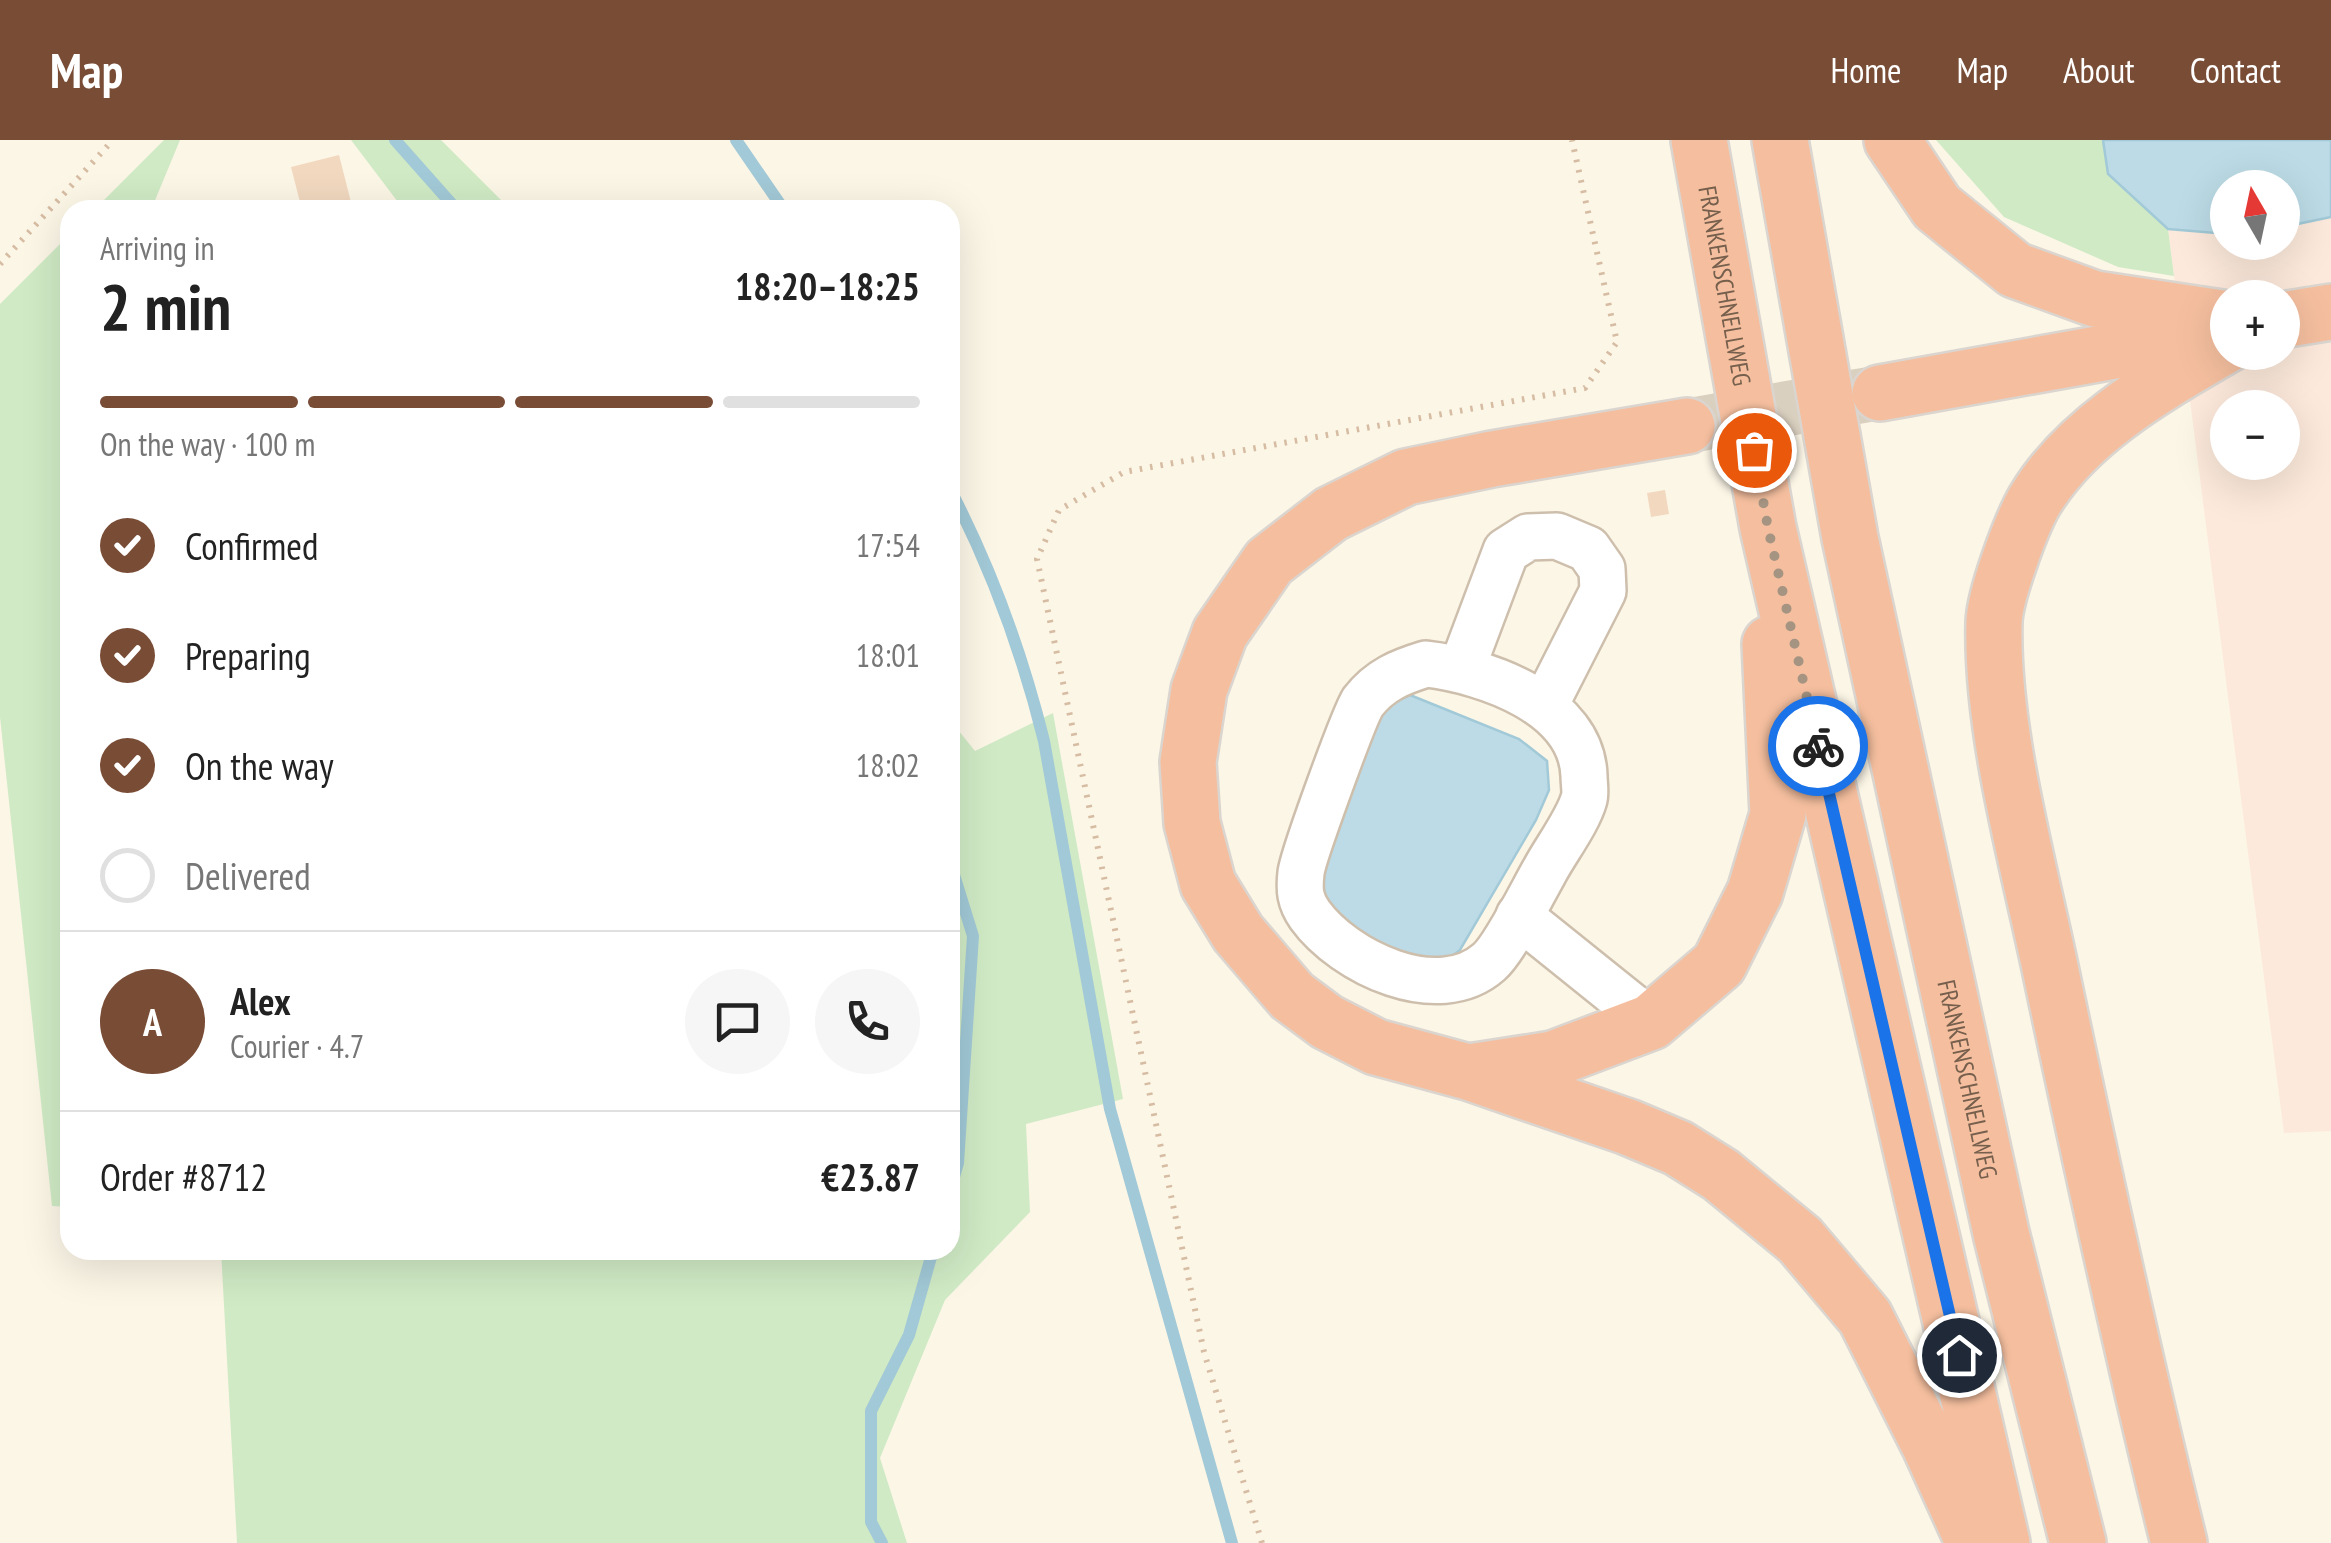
<!DOCTYPE html>
<html lang="en">
<head>
<meta charset="utf-8">
<style>
  body { margin:0; font-family:"PT Sans Narrow",sans-serif; background:#f6f6f6; color:#222; height:100vh; display:flex; flex-direction:column; font-size:38px; white-space:nowrap }
  * { box-sizing:border-box; margin:0 }
  p { font-size:32px; color:#767676 }
  .icon { flex:none; width:55px; height:55px; fill:none; stroke:currentColor; stroke-width:2; stroke-linecap:round; stroke-linejoin:round }
  .map { position:relative; flex:1; overflow:hidden }
  .details { position:absolute; left:60px; top:60px; width:900px; height:1060px; display:flex; flex-direction:column; background:#fff; border-radius:30px; box-shadow:0 10px 40px #0002 }
  .details>* { flex:none }
  .needle { width:65px; rotate:351deg }
  .tools { position:absolute; left:2210px; top:30px; display:grid; gap:20px }
  .tools a { display:grid; place-items:center; width:90px; height:90px; border-radius:50%; background:#fff; box-shadow:0 10px 40px #0002; font-size:50px }
  .pin { position:absolute; display:grid; place-items:center; width:85px; height:85px; color:#fff; margin:-42px; border:5px solid #fff; border-radius:50%; box-shadow:0 2px 10px #0007 }
  .courier { position:absolute; display:grid; place-items:center; width:100px; height:100px; margin:-50px; border:8px solid #1a73e8; border-radius:50%; background:#fff; color:#222; box-shadow:0 2px 12px #0007 }
  .summary em { font-style:normal; font-weight:800 }
  .summary div { display:flex; flex-direction:column-reverse }
  .summary { display:flex; align-items:center; justify-content:space-between; height:170px; padding:0 40px }
  h1 { font-size:65px; font-weight:800; line-height:75px }
  .bar { display:grid; grid-template-columns:repeat(4,1fr); gap:15px 10px; align-content:center; height:120px; padding:0 40px }
  .bar i { height:12px; border-radius:8px; background:#e0e0e0 }
  .bar .active { background:#794c36 }
  .bar p { grid-column:span 4 }
  .line { display:flex; align-items:center; gap:25px; padding:0 40px; border-top:2px solid #e0e0e0 }
  .line div { flex:1 }
  .round { display:grid; place-items:center; flex:none; width:105px; height:105px; border-radius:52px; background:#f6f6f6 }
  ol { padding:0 40px; list-style:none }
  li { display:flex; align-items:center; gap:30px; height:110px }
  li p { margin-inline-start:auto }
  li .icon { padding:10px; border-radius:50%; background:#794c36; color:#fff; stroke-width:4 }
  li:last-child { color:#767676 }
  li i { width:55px; height:55px; border:5px solid #e0e0e0; border-radius:50% }
  header { display:flex; align-items:center; gap:60px; box-sizing:border-box; height:140px; padding:0 50px; background:#794c36; color:#fff }
  header strong { font-size:48px }
  nav { display:flex; gap:55px; margin-inline-start:auto; font-size:35px }
  .map>svg:first-child { display:block }
</style>
</head>
<body>
<header>
<strong>Map</strong>
<nav><a>Home</a><a>Map</a><a>About</a><a>Contact</a></nav>
</header>
<div class="map">
<svg width="2331" height="1403" viewBox="0 0 2331 1403">
  <rect width="100%" height="100%" fill="#fcf6e7"/>
  <path fill="#fce9db" fill-rule="evenodd" d="M2331,0V991L2284,993L2168,89L2108,34ZM2228,48H2282V102H2228ZM2228,158H2282V212H2228ZM2228,268H2282V322H2228Z"/>
  <g fill="#d0eac5">
    <path d="M164,0H180L151,70H94Z"/>
    <path d="M351,0H441L511,70H404Z"/>
    <path d="M1936,0H2103L2108,34L2168,89L2174,136L2118,127L2004,77Z"/>
    <path d="M70,94V1067L52,1066L0,577V164Z"/>
    <path d="M1053,573L1123,959L1026,984L1030,1072L945,1160L880,1318L907,1403H237L221,1110H950V580L975,611Z"/>
  </g>
  <g fill="#bcdbe6" stroke="#a2c9d7" stroke-width="2.5">
    <path d="M2103,0H2331V77L2283,87L2282,48H2228L2227,94L2168,89L2108,34Z"/>
    <path d="M1410,555L1519,599L1547,621L1549,650L1536,680L1460,810L1439,826L1411,829L1314,760L1378,571Z"/>
  </g>
  <g fill="none" stroke-linecap="round" stroke-linejoin="round">
    <g stroke="#a2c9d7" stroke-width="12">
      <path d="M395,0L457,70"/>
      <path d="M736,0L784,70"/>
      <path d="M950,349C992,430 1022,512 1044,601L1110,969L1232,1403"/>
      <path d="M950,722L973,796L958,1023L950,1050"/>
      <path d="M882,1403L871,1382V1271L909,1195L933,1110"/>
    </g>
  </g>
  <g fill="#f1d8bf">
    <path d="M339,15L353,70H302L291,27Z"/>
    <path d="M1665,350L1669,374L1651,377L1647,353Z"/>
  </g>
  <g fill="none" stroke-linecap="round" stroke-linejoin="round">
    <path stroke="#dad0c0" stroke-width="55" stroke-dasharray="55 28" stroke-linecap="butt" d="M1687,286L1872,254"/>
    <g stroke="#cebfad" stroke-width="50">
      <g id="minor">
        <path d="M1426,524C1486,531 1582,564 1584,636C1584,643 1586,653 1584,659C1578,681 1555,711 1544,732C1532,753 1505,808 1489,822C1438,867 1344,822 1310,775C1300,761 1299,750 1301,733C1303,716 1354,576 1363,562C1380,540 1400,532 1426,524Z"/>
        <path d="M1462,528L1506,411L1528,397L1557,396L1588,409L1602,429L1603,451L1545,565"/>
        <path d="M1519,776L1651,882"/>
      </g>
    </g>
    <g stroke="#dbd5d0" stroke-width="60">
      <g id="highway">
        <path id="s1" d="M1699,0L1768,388L2002,1403"/>
        <path id="s2" d="M1780,0L1850,398L2001,1093L2078,1403"/>
        <path d="M1892,0L1937,67L2015,130L2095,159L2228,179"/>
        <path d="M2282,180L2331,172"/>
        <path d="M1880,253L2220,192"/>
        <path d="M1687,286L1492,319L1406,337L1331,374L1269,422L1220,493L1199,550L1188,622L1192,683L1208,744L1238,793L1292,856L1327,882L1376,907L1468,932L1628,987L1678,1008L1721,1035L1800,1100L1865,1177L1930,1306L1974,1403"/>
        <path d="M1476,931L1553,919L1651,882L1719,824L1755,752L1778,674L1770,504"/>
        <path d="M2179,1403C2131,1209 2089,1014 2048,818C2026,715 1991,587 1994,482C1995,455 2021,384 2035,360C2078,289 2158,245 2228,204"/>
      </g>
    </g>
    <g stroke="#d6bca2" stroke-width="6" stroke-dasharray="2.5 8" stroke-linecap="butt">
      <path d="M0,124L113,0"/>
      <path d="M1262,1403L1204,1212L1037,419L1059,370L1124,332L1585,248L1617,202L1572,0"/>
    </g>
    <use href="#minor" stroke="#fff" stroke-width="45"/>
    <use href="#highway" stroke="#f5bf9f" stroke-width="55"/>
  </g>
  <g fill="none" stroke-linecap="round" stroke-linejoin="round">
    <path stroke="#a59482" stroke-width="10" stroke-dasharray="0 18" d="M1754,310L1768,388L1818,606"/>
    <path stroke="#1a73e8" stroke-width="12" d="M1818,606L1959,1215"/>
  </g>
  <g text-anchor="middle" dominant-baseline="central" stroke-width="8" stroke-linejoin="round" paint-order="stroke">
    <g font-size="25" fill="#765f4c" stroke="#fffaee">
      <text stroke="none"><textPath href="#s1" startOffset="148">FRANKENSCHNELLWEG</textPath></text>
      <text stroke="none"><textPath href="#s2" startOffset="958">FRANKENSCHNELLWEG</textPath></text>
    </g>
  </g>
</svg>
<div class="tools">
<a><svg class="needle" viewBox="-14 -14 28 28"><path d="M0-13l5 13h-10z" fill="#e53935"/><path d="M0 13l5-13h-10z" fill="#767676"/></svg></a>
<a>+</a>
<a>−</a>
</div>
<div class="pin" style="left:1754px;top:310px;background:#ea580c"><svg class="icon" aria-label="bag" viewBox="0 0 24 24"><path d="M5 8h14l-1 12H6zM9 8a3 3 0 0 1 6 0"/></svg></div>
<div class="pin" style="left:1959px;top:1215px;background:#1f2937"><svg class="icon" aria-label="home" viewBox="0 0 24 24"><path d="M3 11l9-7 9 7M6 9v11h12V9"/></svg></div>
<div class="courier" style="left:1818px;top:606px"><svg class="icon" aria-label="bike" viewBox="0 0 24 24"><circle cx="6" cy="16" r="4"/><circle cx="18" cy="16" r="4"/><path d="M6 16l4-8h5l3 8M10 8l3 8H6M13 5h3"/></svg></div>
<section class="details">
<div class="summary"><div><h1>2 min</h1><p>Arriving in</p></div><em>18:20–18:25</em></div>
<div class="bar"><i class="active"></i><i class="active"></i><i class="active"></i><i></i><p>On the way · 100 m</p></div>
<ol>
<li><svg class="icon" aria-label="check" viewBox="0 0 24 24"><path d="M5 12l5 5 9-10"/></svg>Confirmed<p>17:54</p></li>
<li><svg class="icon" aria-label="check" viewBox="0 0 24 24"><path d="M5 12l5 5 9-10"/></svg>Preparing<p>18:01</p></li>
<li><svg class="icon" aria-label="check" viewBox="0 0 24 24"><path d="M5 12l5 5 9-10"/></svg>On the way<p>18:02</p></li>
<li><i></i>Delivered</li>
</ol>
<div class="line" style="height:180px"><b class="round" style="background:#794c36;color:#fff">A</b><div><b>Alex</b><p>Courier · 4.7</p></div><a class="round"><svg class="icon" aria-label="chat" viewBox="0 0 24 24"><path d="M4 5h16v11H9l-5 4z"/></svg></a><a class="round"><svg class="icon" aria-label="phone" viewBox="0 0 24 24"><path d="M5 4h4l2 5-3 2q2 4 5 5l2-3 5 2v4C11 20 4 13 5 4z"/></svg></a></div>
<div class="line" style="height:130px"><div>Order #8712</div><b>€23.87</b></div>
</section>
</div>
</body>
</html>
